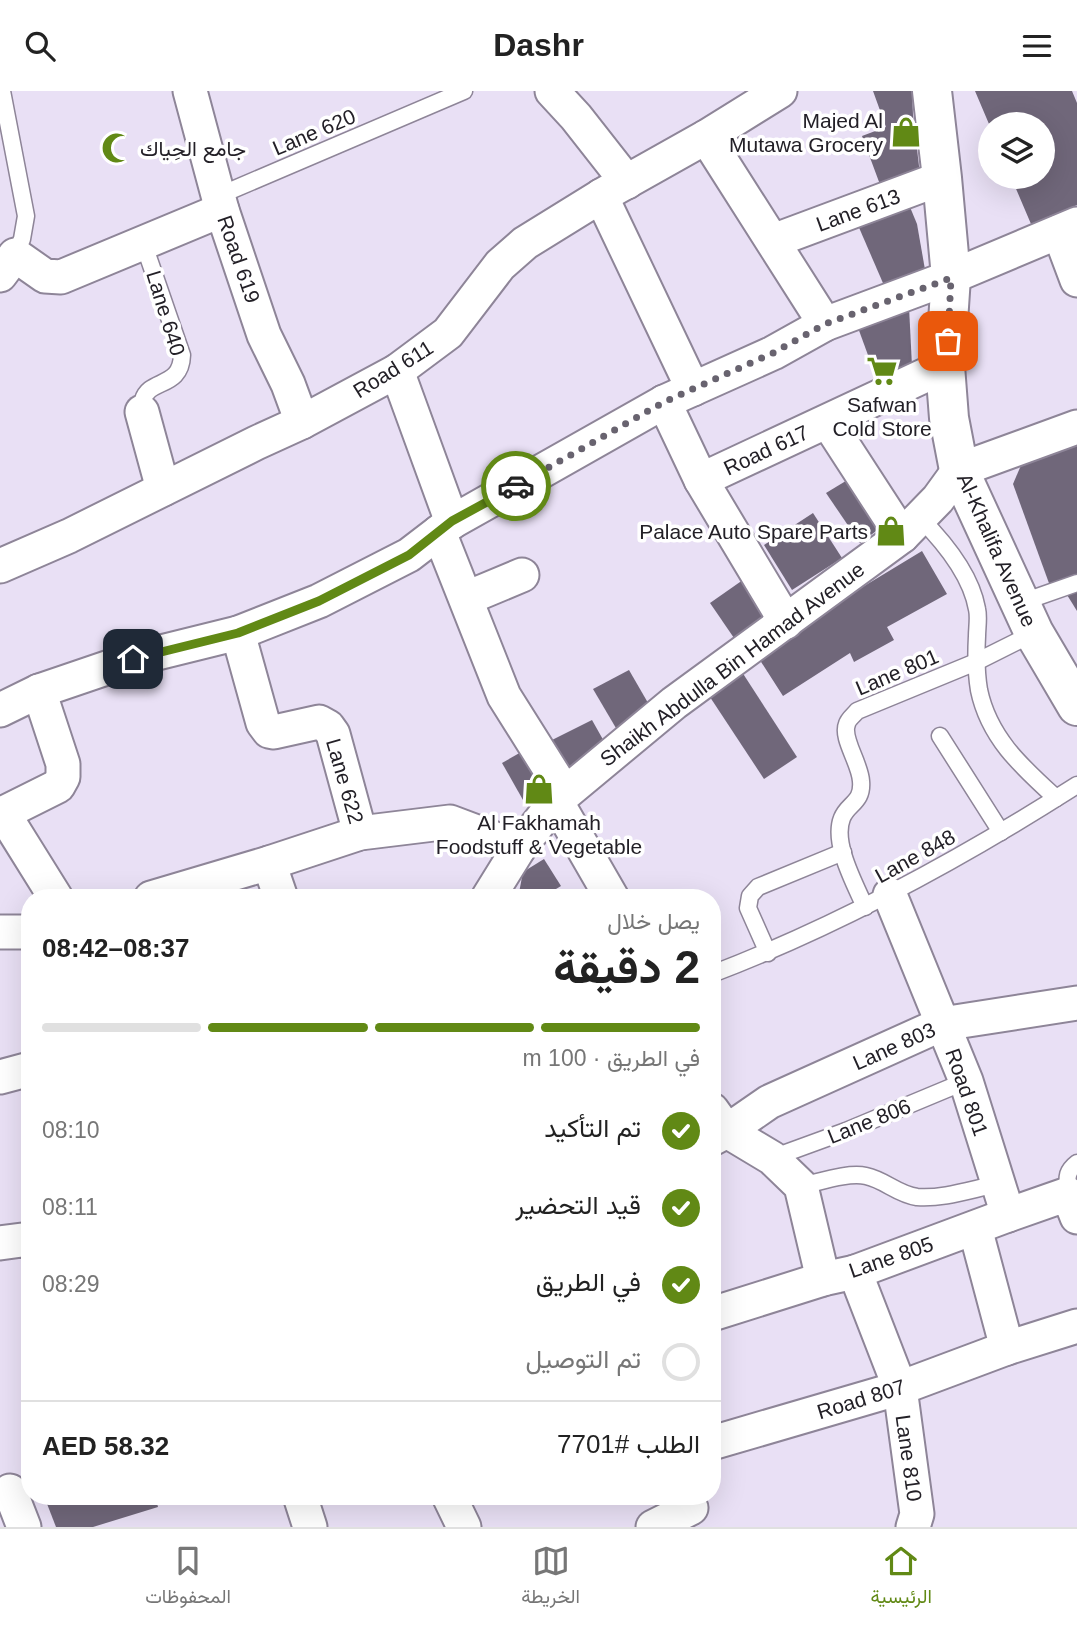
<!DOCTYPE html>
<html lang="ar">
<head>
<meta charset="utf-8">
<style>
  body { margin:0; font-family:Helvetica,Vazirmatn,sans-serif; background:#f6f6f6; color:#222; direction:rtl; height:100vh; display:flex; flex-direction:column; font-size:26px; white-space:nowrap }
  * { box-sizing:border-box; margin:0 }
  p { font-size:23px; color:#767676 }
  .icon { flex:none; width:38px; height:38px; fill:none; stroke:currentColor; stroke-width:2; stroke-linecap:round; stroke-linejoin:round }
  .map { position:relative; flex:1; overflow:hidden; direction:ltr }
  .side { position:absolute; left:21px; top:798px; width:700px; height:616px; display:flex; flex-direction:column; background:#fff; border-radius:28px; box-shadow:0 7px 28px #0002; direction:rtl }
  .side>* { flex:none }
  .fabs { position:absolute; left:978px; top:21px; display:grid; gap:14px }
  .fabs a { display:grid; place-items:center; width:77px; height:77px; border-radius:50%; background:#fff; box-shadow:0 7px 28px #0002; font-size:35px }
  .pin { position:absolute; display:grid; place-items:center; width:60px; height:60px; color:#fff; margin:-30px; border-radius:14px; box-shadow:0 4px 10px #0006 }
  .courier { position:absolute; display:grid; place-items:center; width:70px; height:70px; margin:-35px; border:5px solid #618915; border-radius:50%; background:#fff; color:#222; box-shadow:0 2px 9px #0007 }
  .overview em { font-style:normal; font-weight:700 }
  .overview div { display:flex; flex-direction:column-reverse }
  .overview { display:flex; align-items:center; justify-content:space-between; height:119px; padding:0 21px }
  h1 { font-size:46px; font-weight:700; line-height:52px }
  .bar { display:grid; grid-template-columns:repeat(4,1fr); gap:10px 7px; align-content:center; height:84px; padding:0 21px }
  .bar i { height:9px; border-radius:5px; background:#e0e0e0 }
  .bar .active { background:#618915 }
  .bar p { grid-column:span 4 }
  .line { display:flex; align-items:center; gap:18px; padding:0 21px; border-top:2px solid #e0e0e0 }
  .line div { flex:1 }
  ol { padding:0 21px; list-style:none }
  li { display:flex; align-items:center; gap:21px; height:77px }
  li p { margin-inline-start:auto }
  li .icon { padding:7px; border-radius:50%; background:#618915; color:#fff; stroke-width:4 }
  li:last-child { color:#767676 }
  li i { width:38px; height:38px; border:4px solid #e0e0e0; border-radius:50% }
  header { display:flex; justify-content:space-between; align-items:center; height:91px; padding:0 21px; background:#fff; font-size:32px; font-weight:700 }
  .dock { display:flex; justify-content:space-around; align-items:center; height:98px; border-top:2px solid #e0e0e0; background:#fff; font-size:19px; color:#767676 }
  .dock a { display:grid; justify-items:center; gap:4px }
  .dock .active { color:#618915 }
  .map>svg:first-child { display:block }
</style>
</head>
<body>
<header><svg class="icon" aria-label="menu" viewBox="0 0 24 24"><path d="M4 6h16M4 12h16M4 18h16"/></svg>Dashr<svg class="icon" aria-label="search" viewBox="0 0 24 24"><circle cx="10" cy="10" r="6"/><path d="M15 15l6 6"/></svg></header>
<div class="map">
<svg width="1077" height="1436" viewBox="0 0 1077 1436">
  <rect width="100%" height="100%" fill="#e9e0f5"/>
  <g fill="#70677a">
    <path d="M873,0H912L913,24L921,92L885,107L862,45L886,36Z"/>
    <path d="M975,0H1072L1077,12V114L1031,133L1011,86H1043V33H989Z"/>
    <path d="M905,104L917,133L927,190L889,206L854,125Z"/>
    <path d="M909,216L912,275L880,297L857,234Z"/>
    <path d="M1077,354V485L1050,495L1013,393L1022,372Z"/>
    <path d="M854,385L883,435L860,452L826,402Z"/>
    <path d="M813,422L842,467L792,499L764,454Z"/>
    <path d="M922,460L947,503L887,536L894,549L854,571L850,562L783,605L756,563L823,520Z"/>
    <path d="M750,484L774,519L734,547L710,512Z"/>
    <path d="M1077,496V520L1064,499Z"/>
    <path d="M740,578L797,666L764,688L706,600Z"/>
    <path d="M629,579L655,624L623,649L593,598Z"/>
    <path d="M592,629L610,661L572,690L550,650Z"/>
    <path d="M530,656L555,701L534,712L523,709L502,672Z"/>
    <path d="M544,768L561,795L541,807H518L523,781Z"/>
    <path d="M44,1405H155L158,1416L93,1436H56Z"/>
  </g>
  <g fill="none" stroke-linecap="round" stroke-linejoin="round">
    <g stroke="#8e8598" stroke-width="19">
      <g id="lane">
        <path d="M2,0L26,125L22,148L15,164"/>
        <path d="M218,105L464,0"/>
        <path d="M142,321C143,317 142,313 143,309C149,287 181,298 182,264L143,151"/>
        <path d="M920,427C944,451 971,484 977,518C979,526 977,537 977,545C976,563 976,581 979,599C989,647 1022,676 1056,707"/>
        <path d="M1020,512L1077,492"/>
        <path d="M940,645L1001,741"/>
        <path d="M865,816C855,793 832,752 842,727C848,712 863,712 861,690C860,672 841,647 847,633C848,628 855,623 857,620L976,571L1034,542"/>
        <path d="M768,862L748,817L750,805L758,796L843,761"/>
        <path d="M712,883C840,834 961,768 1077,694"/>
        <path d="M772,1067L846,1040L966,990"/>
        <path d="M801,1095C820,1091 848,1081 866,1085C885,1089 897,1103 917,1106C944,1108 972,1098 998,1093"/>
        <path d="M1068,1103C1068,1089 1064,1082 1077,1072"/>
      </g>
    </g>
    <g stroke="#8e8598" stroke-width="37">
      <g id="street">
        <path d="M190,0L222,119L264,244L288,293L302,331"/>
        <path d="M552,0L576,26L627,91"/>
        <path d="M706,46L825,233"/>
        <path d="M601,105L693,298"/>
        <path d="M1059,141L1077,189"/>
        <path d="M773,150L942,87"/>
        <path d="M0,184L15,164L45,185L61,186L222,119"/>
        <path d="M397,280L452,431"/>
        <path d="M664,311L701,389L786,531"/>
        <path d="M142,321L163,398"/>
        <path d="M828,331L902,445"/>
        <path d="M701,389L945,275"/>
        <path d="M439,441L504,605L565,702"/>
        <path d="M0,475L69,445L256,352L302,331L397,280L448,242L500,174L525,152L601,105L706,46L780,0"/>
        <path d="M467,507L522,484"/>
        <path d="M238,542L263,632L269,640L274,641L319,631L328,636L333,643L360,742"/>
        <path d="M0,619L39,600L133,568L238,542L319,510L409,464L452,431L664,311L773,262L825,233L951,186L1077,133"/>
        <path d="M556,710L612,807"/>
        <path d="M3,722L56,807"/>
        <path d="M0,724L58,695L63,686V673L39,600"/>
        <path d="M269,772L281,807"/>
        <path d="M890,804L966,990L1008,1124"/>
        <path d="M151,807L269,772L360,742L450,731L519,757"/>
        <path d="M488,807L519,757L556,710L674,612L902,445L938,408L959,379L1077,336"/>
        <path d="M0,841H30"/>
        <path d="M0,986L30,978"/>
        <path d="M712,1019L727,1040L772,1067L801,1095L823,1188"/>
        <path d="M712,1048L727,1040L769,1011L942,933L1077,912"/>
        <path d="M975,1137L1007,1257"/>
        <path d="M0,1152L22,1149L30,1151"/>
        <path d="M855,1181L900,1297L917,1423L913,1436"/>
        <path d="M712,1223L823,1188L855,1181L1008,1124L1068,1103L1077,1126"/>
        <path d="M712,1352L900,1297L1007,1257L1077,1235"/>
        <path d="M10,1400L24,1436"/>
        <path d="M300,1405L310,1436"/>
        <path d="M449,1405L464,1436"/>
        <path d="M653,1436L691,1417"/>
      </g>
    </g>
    <g stroke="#8e8598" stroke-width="42">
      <path id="secondary" d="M932,0L942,87L951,186L945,275L949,327L959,379L1034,542L1077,615"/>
    </g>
    <use href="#lane" stroke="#fff" stroke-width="16"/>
    <use href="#street" stroke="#fff" stroke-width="33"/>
    <use href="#secondary" stroke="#fff" stroke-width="38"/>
  </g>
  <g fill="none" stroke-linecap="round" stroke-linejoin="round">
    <path stroke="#68636f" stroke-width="7" stroke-dasharray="0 12.6" d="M516,395L664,311L773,262L825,233L951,187L948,250"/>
    <path stroke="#618915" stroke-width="9" d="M133,568L238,542L319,510L409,464L452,430L516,395"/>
  </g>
  <defs>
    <g id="shop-bare" transform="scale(2.415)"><path d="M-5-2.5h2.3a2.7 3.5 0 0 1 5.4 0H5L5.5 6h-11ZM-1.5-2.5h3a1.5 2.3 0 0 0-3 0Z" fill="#618915" stroke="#fff" stroke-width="2.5" paint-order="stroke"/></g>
    <g id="mosque-bare" transform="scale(2.415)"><path d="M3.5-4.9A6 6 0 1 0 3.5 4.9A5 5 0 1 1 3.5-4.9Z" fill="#618915" stroke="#fff" stroke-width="2.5" paint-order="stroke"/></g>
    <g id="supermarket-bare" transform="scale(2.415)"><path d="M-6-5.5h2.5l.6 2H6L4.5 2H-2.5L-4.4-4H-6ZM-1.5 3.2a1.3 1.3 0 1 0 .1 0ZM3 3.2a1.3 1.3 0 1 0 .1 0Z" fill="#618915" stroke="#fff" stroke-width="2.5" paint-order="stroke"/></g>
  </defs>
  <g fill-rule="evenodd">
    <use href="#shop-bare" x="906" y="41"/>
    <use href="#mosque-bare" x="117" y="57"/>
    <use href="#supermarket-bare" x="882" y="280"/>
    <use href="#shop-bare" x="891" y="440"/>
    <use href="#shop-bare" x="539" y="698"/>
  </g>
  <g text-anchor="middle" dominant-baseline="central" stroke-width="7" stroke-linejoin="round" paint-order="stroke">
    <g font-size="21" fill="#232027" stroke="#fff" text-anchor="end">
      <text x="883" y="29">Majed Al<tspan x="883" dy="24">Mutawa Grocery</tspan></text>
      <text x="140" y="57" text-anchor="start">جامع الحِياك</text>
      <text x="882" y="313" text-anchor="middle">Safwan<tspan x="882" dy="24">Cold Store</tspan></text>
      <text x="868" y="440">Palace Auto Spare Parts</text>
      <text x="539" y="731" text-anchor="middle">Al Fakhamah<tspan x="539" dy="24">Foodstuff &amp; Vegetable</tspan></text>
    </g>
    <g font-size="21" fill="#232027" stroke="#fff">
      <text transform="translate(314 41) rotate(-23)">Lane 620</text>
      <text transform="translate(858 119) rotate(-20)">Lane 613</text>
      <text transform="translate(239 168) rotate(71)">Road 619</text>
      <text transform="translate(166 222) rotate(73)">Lane 640</text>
      <text transform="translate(393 278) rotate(-32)">Road 611</text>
      <text transform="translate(766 359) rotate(-25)">Road 617</text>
      <text transform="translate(997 459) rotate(66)">Al-Khalifa Avenue</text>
      <text transform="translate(732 573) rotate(-37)">Shaikh Abdulla Bin Hamad Avenue</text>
      <text transform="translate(897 581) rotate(-23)">Lane 801</text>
      <text transform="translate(345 690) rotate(74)">Lane 622</text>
      <text transform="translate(915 765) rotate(-29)">Lane 848</text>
      <text transform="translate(894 955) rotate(-24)">Lane 803</text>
      <text transform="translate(967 1001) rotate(71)">Road 801</text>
      <text transform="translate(869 1030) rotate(-22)">Lane 806</text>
      <text transform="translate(891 1166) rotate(-19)">Lane 805</text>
      <text transform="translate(861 1308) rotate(-17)">Road 807</text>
      <text transform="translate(909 1367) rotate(82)">Lane 810</text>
    </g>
  </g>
</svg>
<div class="fabs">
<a><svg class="icon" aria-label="layers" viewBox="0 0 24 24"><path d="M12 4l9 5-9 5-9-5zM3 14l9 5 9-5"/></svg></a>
</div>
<div class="pin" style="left:948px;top:250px;background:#ea580c"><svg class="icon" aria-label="bag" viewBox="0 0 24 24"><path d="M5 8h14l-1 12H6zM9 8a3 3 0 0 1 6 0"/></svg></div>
<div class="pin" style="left:133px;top:568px;background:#1f2937"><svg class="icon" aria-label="home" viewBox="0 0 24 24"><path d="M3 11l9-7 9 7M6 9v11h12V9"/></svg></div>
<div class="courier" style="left:516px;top:395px"><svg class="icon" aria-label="car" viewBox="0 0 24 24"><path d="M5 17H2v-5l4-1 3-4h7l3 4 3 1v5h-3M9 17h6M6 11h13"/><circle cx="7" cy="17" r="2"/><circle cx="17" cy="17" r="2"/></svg></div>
<section class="side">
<div class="overview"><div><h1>2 دقيقة</h1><p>يصل خلال</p></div><em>08:37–08:42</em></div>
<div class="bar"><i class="active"></i><i class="active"></i><i class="active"></i><i></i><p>في الطريق · 100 m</p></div>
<ol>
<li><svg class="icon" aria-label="check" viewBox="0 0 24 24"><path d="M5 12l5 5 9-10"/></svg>تم التأكيد<p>08:10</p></li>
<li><svg class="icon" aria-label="check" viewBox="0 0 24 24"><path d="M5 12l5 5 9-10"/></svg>قيد التحضير<p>08:11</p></li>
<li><svg class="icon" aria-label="check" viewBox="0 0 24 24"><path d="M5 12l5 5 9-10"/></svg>في الطريق<p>08:29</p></li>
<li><i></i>تم التوصيل</li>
</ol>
<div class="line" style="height:91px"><div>الطلب #7701</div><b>AED 58.32</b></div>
</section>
</div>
<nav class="dock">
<a class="active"><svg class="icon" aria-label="home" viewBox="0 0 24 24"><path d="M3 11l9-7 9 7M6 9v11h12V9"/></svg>الرئيسية</a>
<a><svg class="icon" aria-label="map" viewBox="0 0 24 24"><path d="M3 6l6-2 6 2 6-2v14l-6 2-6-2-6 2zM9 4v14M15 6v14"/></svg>الخريطة</a>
<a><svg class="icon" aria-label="saved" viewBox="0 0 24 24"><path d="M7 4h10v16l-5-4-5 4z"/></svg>المحفوظات</a>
</nav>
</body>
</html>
